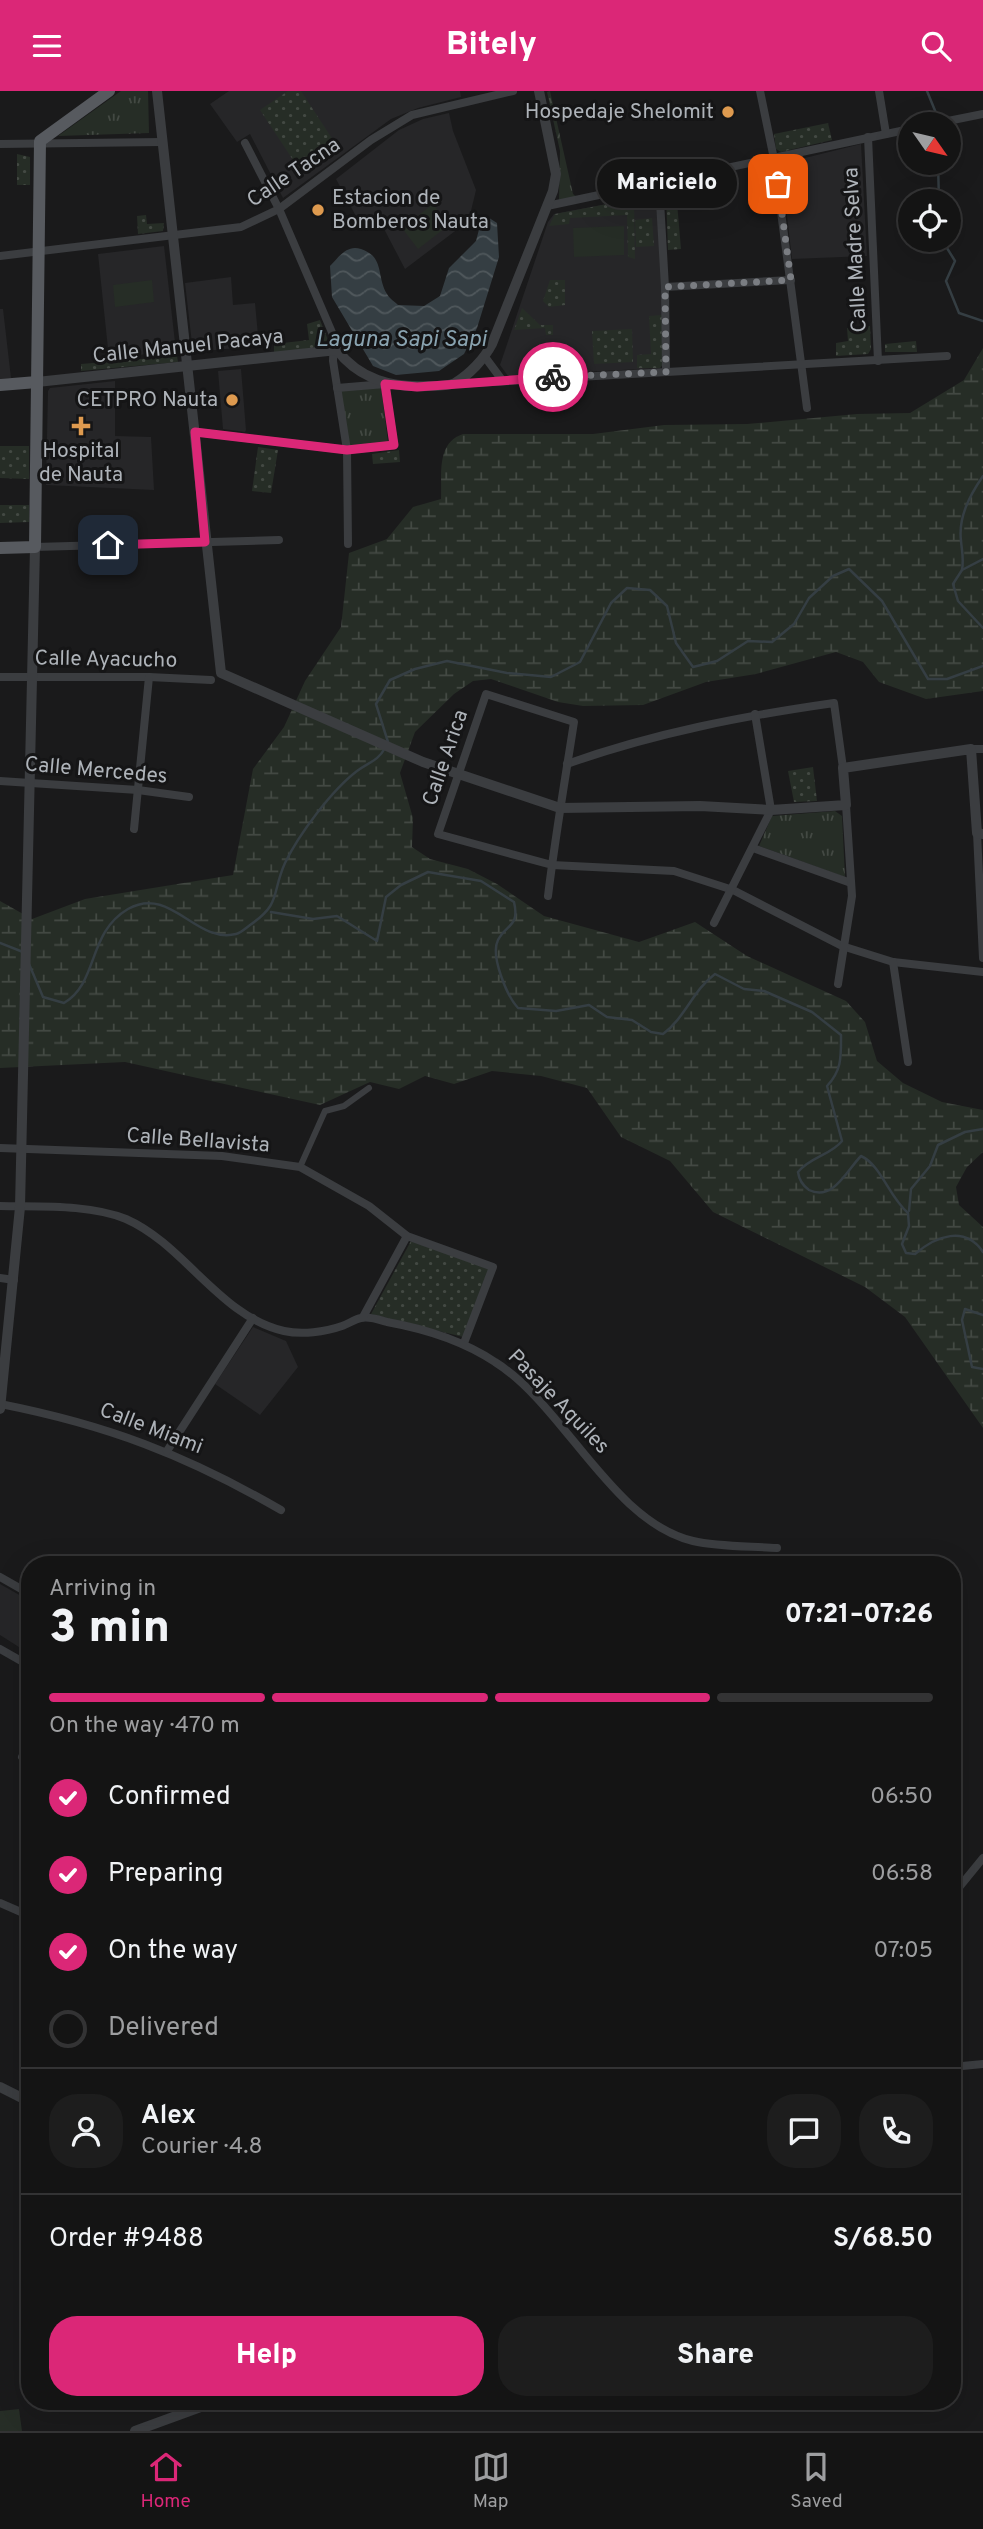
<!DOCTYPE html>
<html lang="en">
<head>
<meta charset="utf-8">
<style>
  body { margin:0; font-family:Overpass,sans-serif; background:#1d1d1d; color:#f1f3f6; height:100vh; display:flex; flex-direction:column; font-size:26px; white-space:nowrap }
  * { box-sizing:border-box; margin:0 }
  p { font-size:23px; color:#9d9ea0 }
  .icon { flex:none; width:38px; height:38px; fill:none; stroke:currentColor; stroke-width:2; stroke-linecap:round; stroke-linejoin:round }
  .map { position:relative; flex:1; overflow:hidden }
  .panel { position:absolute; left:21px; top:1465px; width:940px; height:854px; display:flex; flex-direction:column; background:#141414; border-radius:28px; box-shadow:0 7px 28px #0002,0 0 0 2px #333334 }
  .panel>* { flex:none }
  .needle { width:46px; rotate:124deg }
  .tools { position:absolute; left:898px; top:21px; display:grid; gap:14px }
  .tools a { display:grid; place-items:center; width:63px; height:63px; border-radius:50%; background:#141414; box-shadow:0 7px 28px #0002,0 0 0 2px #333334; font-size:35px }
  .pin { position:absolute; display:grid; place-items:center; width:60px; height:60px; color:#fff; margin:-30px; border-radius:14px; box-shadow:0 4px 10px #0006 }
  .courier { position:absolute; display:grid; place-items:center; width:70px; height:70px; margin:-35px; border:5px solid #db2777; border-radius:50%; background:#fff; color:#222; box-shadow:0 2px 9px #0007 }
  .bubble { position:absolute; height:49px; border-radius:24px; background:#141414; box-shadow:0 7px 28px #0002,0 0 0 2px #333334; font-size:23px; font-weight:800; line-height:49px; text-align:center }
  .summary em { font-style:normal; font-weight:800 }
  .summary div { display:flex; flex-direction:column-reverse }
  .summary { display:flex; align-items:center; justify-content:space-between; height:119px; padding:0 28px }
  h1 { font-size:46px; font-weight:800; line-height:52px }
  .bar { display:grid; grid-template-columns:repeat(4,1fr); gap:10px 7px; align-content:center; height:84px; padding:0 28px }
  .bar i { height:9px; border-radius:5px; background:#333334 }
  .bar .selected { background:#db2777 }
  .bar p { grid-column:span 4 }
  .line { display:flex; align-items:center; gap:18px; padding:0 28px; border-top:2px solid #333334 }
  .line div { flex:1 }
  .round { display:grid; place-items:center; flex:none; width:74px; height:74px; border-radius:28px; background:#1d1d1d }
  ol { padding:0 28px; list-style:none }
  li { display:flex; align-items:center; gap:21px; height:77px }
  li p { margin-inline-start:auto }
  li .icon { padding:7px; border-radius:50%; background:#db2777; color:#fff; stroke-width:4 }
  li:last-child { color:#9d9ea0 }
  li i { width:38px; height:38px; border:4px solid #333334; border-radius:50% }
  .primary-button { display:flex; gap:14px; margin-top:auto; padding:14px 28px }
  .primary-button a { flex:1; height:80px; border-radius:28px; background:#db2777; color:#fff; font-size:28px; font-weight:800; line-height:80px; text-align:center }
  .primary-button a+a { background:#1d1d1d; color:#f1f3f6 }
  header { display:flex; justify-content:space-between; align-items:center; height:91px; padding:0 28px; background:#db2777; color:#fff; font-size:32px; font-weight:800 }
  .tabs { display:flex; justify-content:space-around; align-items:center; height:98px; border-top:2px solid #333334; background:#141414; font-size:19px; color:#9d9ea0 }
  .tabs a { display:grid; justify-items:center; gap:4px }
  .tabs .selected { color:#db2777 }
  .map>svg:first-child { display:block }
</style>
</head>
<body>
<header><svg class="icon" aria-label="menu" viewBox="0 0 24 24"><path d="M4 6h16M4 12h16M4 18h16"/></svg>Bitely<svg class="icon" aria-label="search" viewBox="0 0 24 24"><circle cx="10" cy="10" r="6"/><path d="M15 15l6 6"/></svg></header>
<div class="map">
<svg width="983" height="2340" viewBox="0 0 983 2340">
  <defs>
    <pattern id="grass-dots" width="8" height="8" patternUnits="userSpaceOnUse" patternTransform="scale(1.75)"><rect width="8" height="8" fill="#262d26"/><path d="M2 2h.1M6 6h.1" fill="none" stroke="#434943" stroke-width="1.8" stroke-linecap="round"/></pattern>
    <pattern id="wetland-marsh" width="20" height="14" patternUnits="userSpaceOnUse" patternTransform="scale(1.75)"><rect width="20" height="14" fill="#262d26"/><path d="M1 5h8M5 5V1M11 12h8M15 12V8" fill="none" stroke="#434943"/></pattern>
    <pattern id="park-tufts" width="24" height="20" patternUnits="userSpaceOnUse" patternTransform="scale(1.75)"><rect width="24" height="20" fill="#262d26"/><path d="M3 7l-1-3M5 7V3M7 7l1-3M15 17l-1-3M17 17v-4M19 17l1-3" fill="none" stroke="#434943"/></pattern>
    <pattern id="water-waves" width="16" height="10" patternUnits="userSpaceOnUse" patternTransform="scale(1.75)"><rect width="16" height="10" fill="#353e43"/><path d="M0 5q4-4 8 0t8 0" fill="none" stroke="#50585c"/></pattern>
  </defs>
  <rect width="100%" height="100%" fill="#1a1a1b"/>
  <g fill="#262628">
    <path d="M229,0H460L461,6L418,17L391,28L283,107L250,43L237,51L210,13Z"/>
    <path d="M449,22L453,40L476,99L471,120L467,131L405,178L383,136L375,128L358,129L336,88L399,39L423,28Z"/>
    <path d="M861,53L867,165L792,168L781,73Z"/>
    <path d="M654,104L658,107L662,181L663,273L660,277L508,285L500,274L548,131L554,123Z"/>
    <path d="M164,155L176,260L109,267L98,163Z"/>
    <path d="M231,186L233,214L255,212L259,255L193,261L185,192Z"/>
    <path d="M0,218H3L11,287L0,288Z"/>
    <path d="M241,278L246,339L245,341L223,338L218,280Z"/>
    <path d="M115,290V345L151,346L154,399L46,394L48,300L50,297Z"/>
    <path d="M253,1236L286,1250L298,1276L260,1324L215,1293Z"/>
    <path d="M0,1493L30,1510V1563L0,1544Z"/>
  </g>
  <g fill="url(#grass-dots)">
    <path d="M288,0H301L335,52L299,78L260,19Z"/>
    <path d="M828,32L832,49L781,61L776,58L774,43Z"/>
    <path d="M17,63L30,66V94H17Z"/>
    <path d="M676,100L681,158L668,159L666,105Z"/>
    <path d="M634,108L635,168L628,166L627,124L570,127L569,133L549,135L555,123Z"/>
    <path d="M146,124L147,133L164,132L163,140L138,143L137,125Z"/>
    <path d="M652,127L654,155L636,156L635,129Z"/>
    <path d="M550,189H565V214L549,216L543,210Z"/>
    <path d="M522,217L540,234H553V244H546L545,237L514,239Z"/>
    <path d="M662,224L663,273L660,277H637V264L651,263L649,225Z"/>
    <path d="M320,229L330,254L327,259L274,264V253L309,249L307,233Z"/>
    <path d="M870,235L871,258L868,263L836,265V252L848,250L847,237Z"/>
    <path d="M632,238L633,271L594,273L592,240Z"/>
    <path d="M916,250L917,261H885V253Z"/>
    <path d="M177,265L178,271L81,280V273Z"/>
    <path d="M0,355H29V388L0,387Z"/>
    <path d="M258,356L278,359L271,402L252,400Z"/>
    <path d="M399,359L400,371L373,373L372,363Z"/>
    <path d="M0,414H29V431L0,432Z"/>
    <path d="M813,676L817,710L794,711L788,680Z"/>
    <path d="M411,1150L489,1178L463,1246L371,1223Z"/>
  </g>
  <path fill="url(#wetland-marsh)" d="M983,257V600L926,608L879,591L863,571L836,561L756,583L706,591L643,614L583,615L558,611L491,588L473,590L454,603L415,641L400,682L413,727L412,756L430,768L468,778L497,793L544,825L639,851L695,831L747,865L846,910L865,931L877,970L903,992L942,1011L983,1019V1061L967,1076L956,1096L959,1114L983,1136V1337L905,1226L865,1196L713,1121L670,1070L621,1046L587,997L541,985L492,980L454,993L425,985L399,998L370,991L320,1014L125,971L0,977V810L32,828L85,808L233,784L253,678L284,636L305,590L341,536L349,462L387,448L413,416L441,408C442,383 436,352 463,343H593L664,334L747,333L857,323L910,322L964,289Z"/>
  <g fill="url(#park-tufts)">
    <path d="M121,0H148L149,42L58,45Z"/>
    <path d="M550,0L573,103L577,106L559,109L560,60L547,1Z"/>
    <path d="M381,295L388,351L349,357L339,300Z"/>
    <path d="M835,720L842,725L845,786L759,755L772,725Z"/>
  </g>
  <g fill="#262d26">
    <path d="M433,113L449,134L418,158L402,137Z"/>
    <path d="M624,135V164L574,166L573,137Z"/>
    <path d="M152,189L154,211L115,216L113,194Z"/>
    <path d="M19,2318L22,2340H0V2320Z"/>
  </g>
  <path fill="url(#water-waves)" d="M483,123L497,132L499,166L477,237L464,263L439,280L396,284L373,275L332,206L330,175C339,166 347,153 361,158C385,166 376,185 387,203C389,207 395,211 398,214L424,215L440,205L449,177L476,150Z"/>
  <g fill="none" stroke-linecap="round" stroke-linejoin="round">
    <g stroke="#353e43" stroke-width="2.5">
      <path d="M927,0L936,22"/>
      <path d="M938,72L939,110"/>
      <path d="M942,149L955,170L946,190L959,222L983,230"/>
      <path d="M983,468L962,479L953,493L958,510L983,537"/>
      <path d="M962,479C964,468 962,461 961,450C958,426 970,404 983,385"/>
      <path d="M388,651L376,613L390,589L415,578L447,570L507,582L551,586L580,571L611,512L627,497L650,499L667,515L676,552L693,576L717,570L748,550L772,551L794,533L809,507L833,485L849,478L882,510L928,588H947L983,575"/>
      <path d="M271,821L313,828L337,825L377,850L386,806L401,794L428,781L481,790L514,811C520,836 506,833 498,849C490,865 507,905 518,917L556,920L589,914L607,926L632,929L651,941L663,943C685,927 693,899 715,883L744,898L764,900L812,921L841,944C841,966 842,979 827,995L842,1050C831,1064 810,1066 798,1081C799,1089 802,1094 809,1099C833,1111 847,1079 861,1065C881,1074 889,1106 908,1122L909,1135L902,1153L906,1162L915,1163C936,1145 965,1134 983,1161"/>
      <path d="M0,852L23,861"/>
      <path d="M29,873L43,906L64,912C99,891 87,842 128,818C171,794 195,853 236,843C241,842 246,837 250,834C282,812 271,803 285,772C299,743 332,699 357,680C369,671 378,670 385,657"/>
      <path d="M909,1120L911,1098L930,1075L938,1054L965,1041L983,1038"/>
      <path d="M983,1224L965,1218L962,1229L972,1276L983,1278"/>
    </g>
    <path stroke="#3b3d40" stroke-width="6" d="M300,1076L325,1020L344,1015L369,997"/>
    <g stroke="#3b3d40" stroke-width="8">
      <path d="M760,0L774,68L807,317"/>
      <path d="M879,0L886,43"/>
      <path d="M933,33L983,23"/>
      <path d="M868,46L878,270"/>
      <path d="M245,52L279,118L334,246L333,270L347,359L348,453"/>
      <path d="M0,53L162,51"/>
      <path d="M659,93L665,196L666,281"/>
      <path d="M547,115L910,38"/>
      <path d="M0,165L241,136L279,118L371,49L412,24L513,0"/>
      <path d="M665,196L791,189"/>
      <path d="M485,266L502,289"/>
      <path d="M456,293L947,265"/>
      <path d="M195,341L347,359L394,354L385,293L337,297"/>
      <path d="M35,456L279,449"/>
      <path d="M0,586H149L211,589"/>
      <path d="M971,658H983"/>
      <path d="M567,673C654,642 743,625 834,612L843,677"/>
      <path d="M0,690L138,699L189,706"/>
      <path d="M134,738L149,586"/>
      <path d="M977,742L983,867"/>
      <path d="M753,757L851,792"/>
      <path d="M548,805C555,747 565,689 574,631L486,603L438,743L552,774L674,780L733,799L842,855L893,871L983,881"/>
      <path d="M714,832L771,719L755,623"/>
      <path d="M893,871L908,971"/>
      <path d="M838,893L852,805L846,714"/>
      <path d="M0,1057L222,1065L300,1076L369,1115L407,1145L493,1176L464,1252"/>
      <path d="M0,1115C39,1116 89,1113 126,1128C185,1154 219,1225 284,1240C302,1244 325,1241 342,1235C348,1233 355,1228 361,1227C369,1225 380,1229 387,1231C426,1238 462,1249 495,1271C564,1314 612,1431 693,1450C719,1456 750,1455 777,1457"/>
      <path d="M0,1187L14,1189"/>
      <path d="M363,1226L407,1145"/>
      <path d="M0,1313C107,1334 186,1364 281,1419"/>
      <path d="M167,1360L253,1227"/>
      <path d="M0,1486L30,1503"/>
      <path d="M0,1558L30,1575"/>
      <path d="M22,1666L30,1651"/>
      <path d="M952,1805L983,1767"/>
      <path d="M0,1812L30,1825"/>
      <path d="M952,1976L983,1973"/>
    </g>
    <g stroke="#3b3d40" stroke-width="10">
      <path d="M157,0L221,582L423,671L560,717L700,715L771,719L846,714L843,677L971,658L977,742L983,743"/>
      <path d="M37,291L337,259C360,289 392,297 428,295C436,295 448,295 455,292C470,283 484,268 492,253L553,100L556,83L539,0"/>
      <path d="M0,1318L20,1116L35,456"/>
      <path d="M0,1996L30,2011"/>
      <path d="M135,2340L217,2310"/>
    </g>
    <g stroke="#575a5f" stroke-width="12">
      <path d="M0,294L37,291"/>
      <path d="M0,457L35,456L40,50L109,0"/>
    </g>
  </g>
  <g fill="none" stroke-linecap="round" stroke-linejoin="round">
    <path stroke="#7a7d82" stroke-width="7" stroke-dasharray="0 12.6" d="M553,286L666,281L665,196L791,189L778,93"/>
    <path stroke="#db2777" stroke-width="9" d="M108,454L205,451L195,341L347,359L394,354L385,293L417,296L553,286"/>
  </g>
  <g fill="#de9a4f" stroke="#151516" stroke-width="2.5">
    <circle cx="728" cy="21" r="7"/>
    <circle cx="318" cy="119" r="7"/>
    <circle cx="232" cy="309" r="7"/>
    <path d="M77.5 324.5h7v7h7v7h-7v7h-7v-7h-7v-7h7z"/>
  </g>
  <g text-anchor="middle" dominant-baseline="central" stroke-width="6" stroke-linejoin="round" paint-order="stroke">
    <g font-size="21" fill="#aeb3b9" stroke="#151516" text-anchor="end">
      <text x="714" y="21">Hospedaje Shelomit</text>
      <text x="332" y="107" text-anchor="start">Estacion de<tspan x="332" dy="24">Bomberos Nauta</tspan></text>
      <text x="218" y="309">CETPRO Nauta</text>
      <text x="81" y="360" text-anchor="middle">Hospital<tspan x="81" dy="24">de Nauta</tspan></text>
    </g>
    <g font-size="21" fill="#aeb3b9" stroke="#151516">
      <text transform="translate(294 82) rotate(-34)">Calle Tacna</text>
      <text transform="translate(856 159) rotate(-93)">Calle Madre Selva</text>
      <text transform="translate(188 256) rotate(-6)">Calle Manuel Pacaya</text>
      <text transform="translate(106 569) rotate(1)">Calle Ayacucho</text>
      <text transform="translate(446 667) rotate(-71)">Calle Arica</text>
      <text transform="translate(96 680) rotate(5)">Calle Mercedes</text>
      <text transform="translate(198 1050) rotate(4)">Calle Bellavista</text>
      <text transform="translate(558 1311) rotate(46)">Pasaje Aquiles</text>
      <text transform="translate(151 1338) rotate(21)">Calle Miami</text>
    </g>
    <g font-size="23" font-style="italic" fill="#89a3b0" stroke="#151516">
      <text x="401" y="249">Laguna Sapi Sapi</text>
    </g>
  </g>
</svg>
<div class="tools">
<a><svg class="needle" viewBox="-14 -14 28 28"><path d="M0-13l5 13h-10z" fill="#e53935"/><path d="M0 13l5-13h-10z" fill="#9d9ea0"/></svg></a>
<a><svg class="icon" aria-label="locate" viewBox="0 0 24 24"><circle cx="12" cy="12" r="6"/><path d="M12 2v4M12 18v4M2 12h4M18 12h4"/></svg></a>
</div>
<div class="pin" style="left:778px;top:93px;background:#ea580c"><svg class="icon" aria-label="bag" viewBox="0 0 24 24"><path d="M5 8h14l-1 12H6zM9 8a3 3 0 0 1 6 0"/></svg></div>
<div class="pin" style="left:108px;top:454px;background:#1f2937"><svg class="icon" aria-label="home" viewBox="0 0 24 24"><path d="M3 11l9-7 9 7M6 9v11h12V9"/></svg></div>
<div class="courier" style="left:553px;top:286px"><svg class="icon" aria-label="bike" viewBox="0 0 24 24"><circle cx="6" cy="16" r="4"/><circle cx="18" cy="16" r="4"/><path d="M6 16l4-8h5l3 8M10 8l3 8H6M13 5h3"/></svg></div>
<div class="bubble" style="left:597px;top:68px;width:140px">Maricielo</div>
<section class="panel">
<div class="summary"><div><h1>3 min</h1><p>Arriving in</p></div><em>07:21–07:26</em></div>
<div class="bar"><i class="selected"></i><i class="selected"></i><i class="selected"></i><i></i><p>On the way · 470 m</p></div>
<ol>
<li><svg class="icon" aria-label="check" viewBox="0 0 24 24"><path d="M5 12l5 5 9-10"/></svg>Confirmed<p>06:50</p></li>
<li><svg class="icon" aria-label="check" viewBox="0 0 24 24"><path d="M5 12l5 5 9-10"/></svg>Preparing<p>06:58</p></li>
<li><svg class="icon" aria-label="check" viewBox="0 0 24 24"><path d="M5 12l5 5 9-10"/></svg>On the way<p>07:05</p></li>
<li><i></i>Delivered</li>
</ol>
<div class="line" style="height:126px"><a class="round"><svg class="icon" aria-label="person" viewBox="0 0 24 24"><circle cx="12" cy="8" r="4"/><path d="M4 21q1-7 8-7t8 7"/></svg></a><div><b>Alex</b><p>Courier · 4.8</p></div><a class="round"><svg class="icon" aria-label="chat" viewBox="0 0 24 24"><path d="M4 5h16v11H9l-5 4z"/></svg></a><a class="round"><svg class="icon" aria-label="phone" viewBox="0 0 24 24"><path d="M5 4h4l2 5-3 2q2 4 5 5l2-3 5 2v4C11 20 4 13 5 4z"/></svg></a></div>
<div class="line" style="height:91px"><div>Order #9488</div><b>S/68.50</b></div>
<div class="primary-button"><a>Help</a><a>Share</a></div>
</section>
</div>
<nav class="tabs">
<a class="selected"><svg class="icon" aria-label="home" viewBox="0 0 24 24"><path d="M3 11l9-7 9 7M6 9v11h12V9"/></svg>Home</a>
<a><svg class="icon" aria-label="map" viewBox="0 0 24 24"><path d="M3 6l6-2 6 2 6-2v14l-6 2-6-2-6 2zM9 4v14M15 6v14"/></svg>Map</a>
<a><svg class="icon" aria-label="saved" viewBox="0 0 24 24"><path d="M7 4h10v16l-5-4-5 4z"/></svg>Saved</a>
</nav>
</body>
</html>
